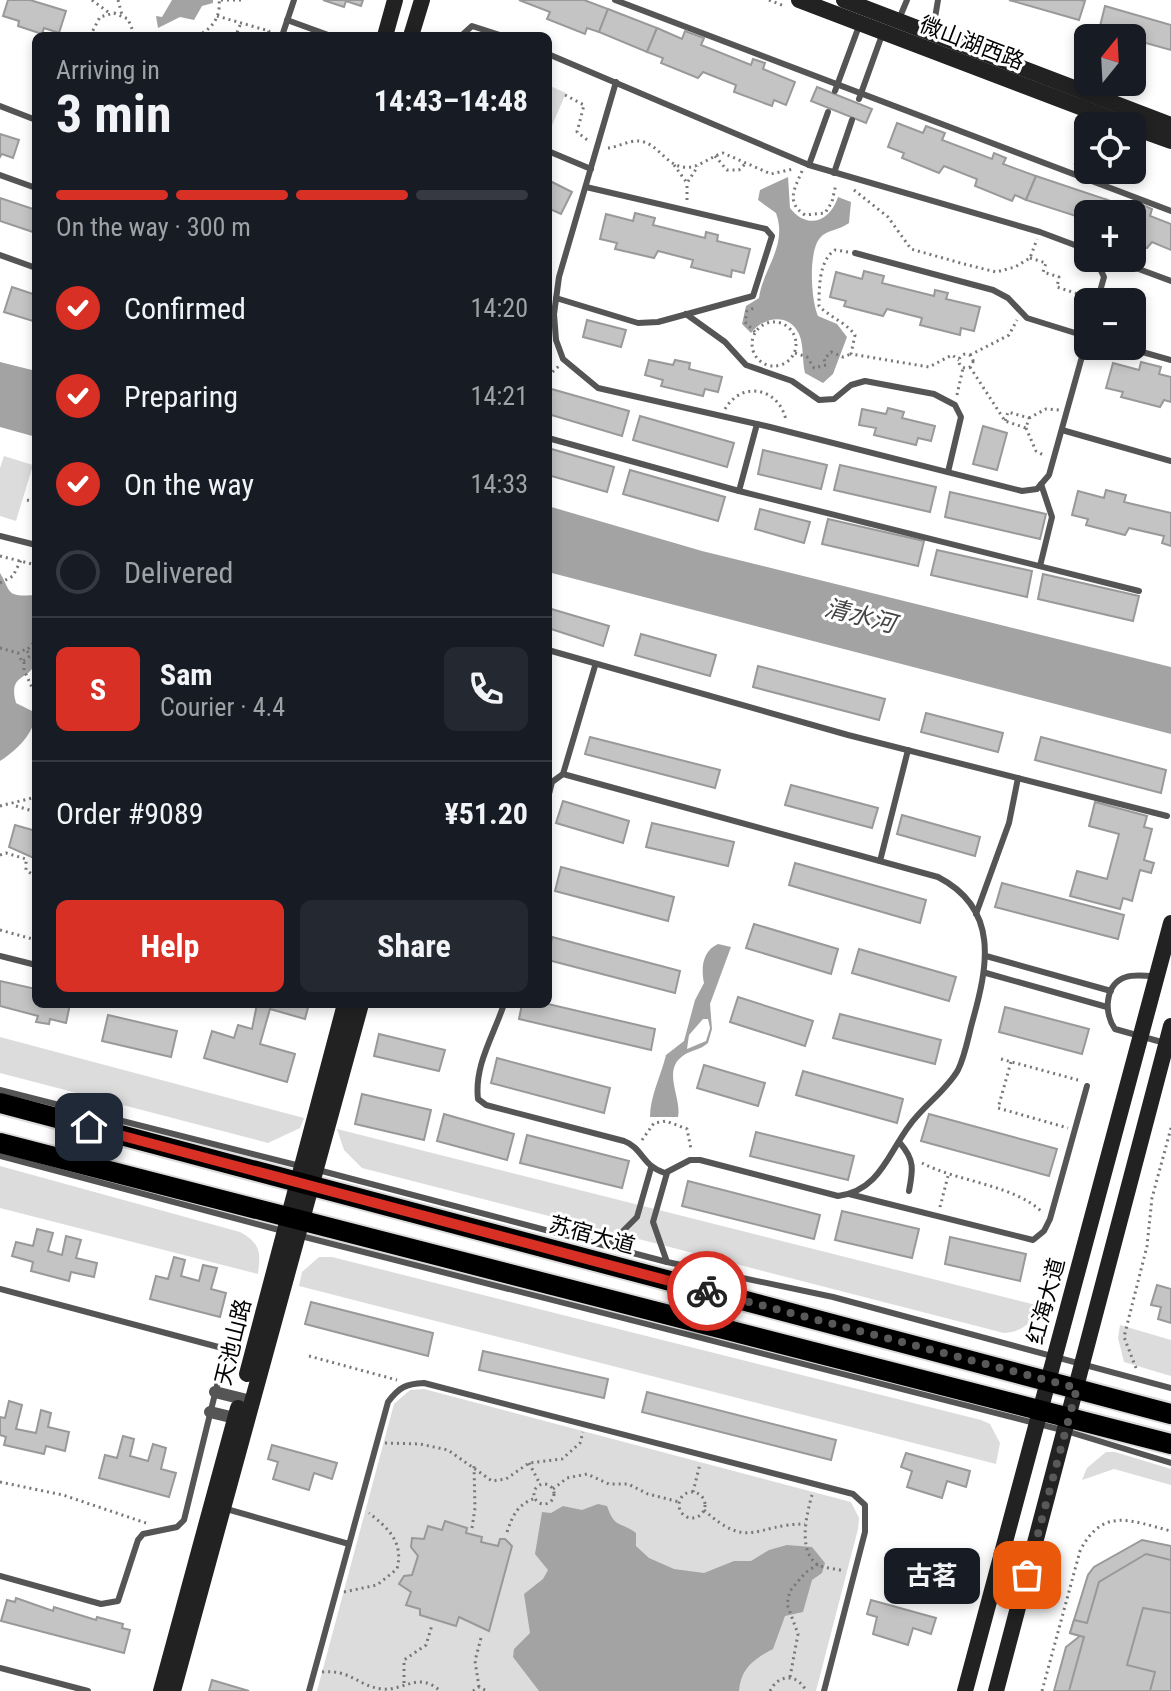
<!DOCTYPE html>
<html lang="en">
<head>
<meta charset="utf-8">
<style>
  body { margin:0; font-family:"Roboto Condensed","Noto Sans SC",sans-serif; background:#242831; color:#f1f3f6; height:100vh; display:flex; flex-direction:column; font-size:30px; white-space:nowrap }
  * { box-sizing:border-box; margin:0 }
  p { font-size:26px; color:#9ea1a6 }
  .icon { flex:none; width:44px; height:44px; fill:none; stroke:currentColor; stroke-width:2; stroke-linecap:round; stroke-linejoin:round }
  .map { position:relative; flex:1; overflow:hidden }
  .details { position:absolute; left:32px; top:32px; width:520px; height:976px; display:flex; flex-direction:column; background:#171b24; border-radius:12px; box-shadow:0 4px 12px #0003 }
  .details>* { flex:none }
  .needle { width:52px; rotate:18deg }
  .tools { position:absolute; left:1074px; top:24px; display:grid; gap:16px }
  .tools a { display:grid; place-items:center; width:72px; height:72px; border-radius:12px; background:#171b24; box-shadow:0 4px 12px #0003; font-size:40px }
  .pin { position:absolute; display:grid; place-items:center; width:68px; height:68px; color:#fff; margin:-34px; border-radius:16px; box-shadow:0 4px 12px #0006 }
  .courier { position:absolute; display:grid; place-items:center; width:80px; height:80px; margin:-40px; border:6px solid #d93025; border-radius:50%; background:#fff; color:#222; box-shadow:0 2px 10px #0007 }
  .bubble { position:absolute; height:56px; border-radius:12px; background:#171b24; box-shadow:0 4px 12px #0003; font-size:26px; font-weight:700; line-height:56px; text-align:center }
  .headline em { font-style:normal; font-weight:700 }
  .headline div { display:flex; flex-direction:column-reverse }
  .headline { display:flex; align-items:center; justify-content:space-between; height:136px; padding:0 24px }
  h1 { font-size:52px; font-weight:700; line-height:60px }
  .bar { display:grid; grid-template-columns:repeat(4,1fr); gap:12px 8px; align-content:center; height:96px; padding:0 24px }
  .bar i { height:10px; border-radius:6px; background:#363941 }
  .bar .current { background:#d93025 }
  .bar p { grid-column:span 4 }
  .line { display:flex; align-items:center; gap:20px; padding:0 24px; border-top:2px solid #363941 }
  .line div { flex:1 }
  .round { display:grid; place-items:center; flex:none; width:84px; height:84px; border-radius:12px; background:#242831 }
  ol { padding:0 24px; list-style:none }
  li { display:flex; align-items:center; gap:24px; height:88px }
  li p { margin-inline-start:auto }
  li .icon { padding:8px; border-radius:50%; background:#d93025; color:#fff; stroke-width:4 }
  li:last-child { color:#9ea1a6 }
  li i { width:44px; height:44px; border:4px solid #363941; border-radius:50% }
  .cta { display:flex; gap:16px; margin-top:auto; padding:16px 24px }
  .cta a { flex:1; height:92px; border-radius:12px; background:#d93025; color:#fff; font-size:32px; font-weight:700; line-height:92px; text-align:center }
  .cta a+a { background:#242831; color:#f1f3f6 }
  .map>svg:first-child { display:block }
</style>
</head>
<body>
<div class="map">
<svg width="1171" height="1691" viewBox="0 0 1171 1691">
  <rect width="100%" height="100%" fill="#fff"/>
  <g fill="#dcdcdc">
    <path d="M548,85L566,93L550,130L548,129Z"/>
    <path d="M4,456L33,465L16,521L0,516V468Z"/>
    <path d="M0,1037L304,1118L300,1128L268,1143L0,1073Z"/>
    <path d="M337,1129L1040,1306C1032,1322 1023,1332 1004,1333L362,1168L344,1150Z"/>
    <path d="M0,1166L240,1232C260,1243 261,1252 258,1274L0,1208Z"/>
    <path d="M319,1257H332L981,1420L990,1424L1000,1443L996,1464L299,1286L302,1272Z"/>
    <path d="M1120,1325L1171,1340V1376L1124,1362L1118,1338Z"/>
    <path d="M424,1389L851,1502L859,1518L858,1529L816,1691H317L394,1404L410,1390Z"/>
    <path d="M1106,1452H1115L1171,1469V1485L1114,1469L1082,1480L1087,1468Z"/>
  </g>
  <g fill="#a3a3a3" fill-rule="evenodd">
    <path d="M172,0H213V3L202,6L194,20L180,17L158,28L156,16L162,17Z"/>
    <path d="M788,177L790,208C807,230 830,222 838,197L851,202L849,223C840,230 826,230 820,238C808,252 811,300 818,316L837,324L847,337L833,374L823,383L805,373C802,361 804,345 799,334C789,312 763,317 751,333L742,324L746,306L759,298C763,268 788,246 776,213L758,200L760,190Z"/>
    <path d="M0,362L36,371V437L0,427Z"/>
    <path d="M548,506L702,551L1171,667V734L548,572Z"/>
    <path d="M0,573C12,593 5,597 36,595V662C28,682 8,673 16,703L36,713C34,734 17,750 0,761Z"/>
    <path d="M718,944L731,947L710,1004L712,1029L708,1043C700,1050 692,1050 684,1055C661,1070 682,1097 678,1117H650C650,1096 661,1076 666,1055L684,1041L695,1000L704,983C701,969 702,951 718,944ZM703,1019H708L710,1028L706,1041L687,1049L689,1035Z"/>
    <path d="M598,1504L607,1506C615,1529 620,1521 636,1533V1546L649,1558L674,1569L704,1573L734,1561H751L769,1550L787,1545L812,1547L825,1563L822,1573L812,1580L803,1612L785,1616L773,1649C754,1659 741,1668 739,1691H539L513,1657L514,1649L530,1633L524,1594L543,1579L548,1570L535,1554L542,1512L551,1513L563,1506L582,1510Z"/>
  </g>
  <g fill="#c4c4c4" stroke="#999" stroke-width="2">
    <path d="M8,0H30L66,11L59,33L44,28L42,34L18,26L19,21L3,16Z"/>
    <path d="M323,0H363L361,6L346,1L344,7Z"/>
    <path d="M519,0H584L608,9L599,32L587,28L585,34L547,19L550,12Z"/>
    <path d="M1009,0H1080L1085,1L1079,20Z"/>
    <path d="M1105,6L1171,25V50L1099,30Z"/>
    <path d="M608,9L657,28L647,52L599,32Z"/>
    <path d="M657,28L682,39L685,31L704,38L701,45L751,65L753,59L765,63L763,69L795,82L786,105L774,100L772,106L734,92L736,85L703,72L698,78L661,63L663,58L647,52Z"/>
    <path d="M817,87L872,109L866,123L811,101Z"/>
    <path d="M897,123L923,133L926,126L945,133L942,140L992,159L994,153L1006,158L1003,164L1036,176L1026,200L1015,195L1012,201L975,186L977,179L944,166L939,173L902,158L904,153L888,147Z"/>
    <path d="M0,134L19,140L13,158L2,154L0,157Z"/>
    <path d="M1036,176L1105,199L1099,214H1088V220L1026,200Z"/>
    <path d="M548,180L572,192L561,214L550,209L548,212Z"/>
    <path d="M0,198L36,210V233L0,221Z"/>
    <path d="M1105,199L1131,209L1134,201L1152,209L1150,216L1171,224V250L1152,242L1147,248L1132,243V214H1099Z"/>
    <path d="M635,213L655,218L653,225L705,238L706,232L718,235L717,241L750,249L744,273L732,270L731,277L691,267L693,260L658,251L654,258L615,249L617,243L600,239L606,214L633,221Z"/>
    <path d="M864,271L884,276L882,283L934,296L935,290L948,293L946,299L980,307L974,331L961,328L960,335L920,325L922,318L887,309L883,316L844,306L846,301L830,297L836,272L862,279Z"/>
    <path d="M12,287L36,295V322L4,312Z"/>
    <path d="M587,320L626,330L621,347L583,337Z"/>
    <path d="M649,360L673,365L675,360L690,363L689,369L722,377L718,392L705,389L703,396L661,386L663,380L645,375Z"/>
    <path d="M1141,362L1161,367L1159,374L1171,377V402L1164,400L1160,407L1121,397L1123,392L1106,388L1113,363L1139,370Z"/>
    <path d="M548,388L629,411L622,436L548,414Z"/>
    <path d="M888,408L904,412L902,418L935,426L931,441L918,438L916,445L874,435L876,428L859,425L862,409L886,414Z"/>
    <path d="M640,416L734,443L727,467L633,440Z"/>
    <path d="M983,426L1007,433L997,470L973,464Z"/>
    <path d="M548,448L614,467L607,492L548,475Z"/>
    <path d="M763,450L827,465L821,489L758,474Z"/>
    <path d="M840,465L936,487L930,512L834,490Z"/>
    <path d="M630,470L725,497L718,521L623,494Z"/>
    <path d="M1106,490L1126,495L1124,502L1171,513V546L1162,543L1164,536L1129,528L1125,535L1086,525L1088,519L1072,515L1078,491L1104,498Z"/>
    <path d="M950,492L1046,514L1040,539L945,517Z"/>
    <path d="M760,509L810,522L804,543L755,529Z"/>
    <path d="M828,519L924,541L918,566L822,544Z"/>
    <path d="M937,550L1032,571L1027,597L931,575Z"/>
    <path d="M1043,574L1139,596L1133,621L1038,599Z"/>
    <path d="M548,608L609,626L603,646L548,628Z"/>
    <path d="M641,634L716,655L710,676L635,655Z"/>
    <path d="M758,666L885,699L879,720L753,687Z"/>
    <path d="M926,713L1003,733L998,752L921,732Z"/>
    <path d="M590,737L720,770L715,788L585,754Z"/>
    <path d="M1041,737L1166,770L1161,793L1035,760Z"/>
    <path d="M791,785L878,808L872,828L785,805Z"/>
    <path d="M563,801L629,821L623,843L556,823Z"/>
    <path d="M1095,802L1147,816L1144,827L1152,829L1144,860L1154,863L1151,873L1140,870L1132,901L1123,898L1120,909L1070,896L1077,871L1107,879L1119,834L1089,826Z"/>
    <path d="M902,815L980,837L975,856L897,834Z"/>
    <path d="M652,823L734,842L728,866L646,847Z"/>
    <path d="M15,825L36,831V859L9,847Z"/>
    <path d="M795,863L926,900L920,923L789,885Z"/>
    <path d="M561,867L674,897L668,921L555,891Z"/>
    <path d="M1002,883L1124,915L1118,939L995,907Z"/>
    <path d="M754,924L838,949L831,974L746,948Z"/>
    <path d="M552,937L680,971L675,993L548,960Z"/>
    <path d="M859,949L956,977L949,1001L852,973Z"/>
    <path d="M0,981L36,989V1004H70L66,1023L50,1019L49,1024L36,1022L38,1016L0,1006Z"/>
    <path d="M738,997L813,1021L805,1046L730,1022Z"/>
    <path d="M257,1004H309L305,1019L270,1009L260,1044L295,1054L287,1082L204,1058L212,1031L234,1038L238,1025L252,1029Z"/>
    <path d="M522,1004H548L655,1029L651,1050L519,1019Z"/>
    <path d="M1005,1007L1089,1029L1082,1054L999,1032Z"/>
    <path d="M840,1014L941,1040L935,1064L833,1038Z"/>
    <path d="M108,1015L177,1031L171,1057L102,1041Z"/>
    <path d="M379,1034L445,1050L439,1071L374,1056Z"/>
    <path d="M497,1058L610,1088L604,1113L491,1083Z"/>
    <path d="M704,1065L765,1083L758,1106L697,1088Z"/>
    <path d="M803,1071L903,1099L897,1123L796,1095Z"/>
    <path d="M362,1094L431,1110L424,1140L355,1124Z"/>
    <path d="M444,1114L514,1134L507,1160L437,1141Z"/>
    <path d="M929,1114L1057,1149L1049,1176L921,1141Z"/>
    <path d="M756,1132L854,1156L848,1180L750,1156Z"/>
    <path d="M527,1135L629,1161L622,1188L520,1163Z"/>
    <path d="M688,1181L820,1215L814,1239L682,1206Z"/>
    <path d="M842,1211L919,1229L912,1258L835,1240Z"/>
    <path d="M37,1229L53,1233L48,1251L62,1255L66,1236L81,1240L76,1258L97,1263L94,1277L71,1272L69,1281L31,1271L33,1262L12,1256L16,1242L33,1246Z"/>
    <path d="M950,1237L1026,1254L1020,1281L945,1264Z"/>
    <path d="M174,1257L185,1260L181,1276L199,1281L203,1265L217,1268L211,1289L226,1293L220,1317L150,1299L156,1276L168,1279Z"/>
    <path d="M1157,1285L1171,1289V1323L1158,1319L1161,1307L1151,1305Z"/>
    <path d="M311,1302L433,1333L428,1356L305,1324Z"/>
    <path d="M483,1351L608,1379L604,1398L479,1370Z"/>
    <path d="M647,1392L836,1440L831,1460L642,1412Z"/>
    <path d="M9,1401L22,1405L16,1429L36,1433L41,1410L51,1413L48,1427L69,1432L65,1451L46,1446L44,1454L4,1445L6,1437L0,1435V1417L5,1418Z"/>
    <path d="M123,1436L134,1439L130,1456L148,1461L153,1444L166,1448L161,1469L176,1473L169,1497L99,1478L105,1455L117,1458Z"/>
    <path d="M272,1445L337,1463L332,1479L314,1473L309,1490L273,1479L278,1462L268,1459Z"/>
    <path d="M906,1453L970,1471L966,1487L947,1481L942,1498L907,1487L912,1471L901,1467Z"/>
    <path d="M445,1521L467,1528L466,1533L482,1537L481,1542L498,1546L500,1539H505L512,1546L489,1631L459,1617L456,1626L420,1615V1609L406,1605L411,1592L399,1584L404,1576L412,1575L418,1556L411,1547L412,1538L424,1539L428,1526L442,1530Z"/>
    <path d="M1142,1540L1171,1546V1691H1054L1066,1647L1080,1636L1070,1633L1088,1575L1094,1567Z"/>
    <path d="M1146,1554L1171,1560V1613L1143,1608L1127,1665L1155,1672L1150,1691H1069L1084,1637L1070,1633L1074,1620L1087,1623L1099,1582Z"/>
    <path d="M16,1598L53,1611L54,1607L96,1620L97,1617L123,1624L122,1628L130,1630L124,1653L1,1621L7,1600L15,1602Z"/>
    <path d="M871,1600L936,1618L931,1634L913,1628L908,1645L873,1634L877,1617L867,1614Z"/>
    <path d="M212,1680L249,1691H209Z"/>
  </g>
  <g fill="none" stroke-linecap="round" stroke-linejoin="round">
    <g stroke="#dbdbdb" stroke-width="24">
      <g id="primary">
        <path d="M0,1103L1171,1414"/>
        <path d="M0,1143L1171,1444"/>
      </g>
    </g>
    <g stroke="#777" stroke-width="3" stroke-dasharray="2 4" stroke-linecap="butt">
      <path d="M92,0L108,12"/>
      <path d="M118,0L122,15"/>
      <path d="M221,0H243"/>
      <path d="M769,0L784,6"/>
      <path d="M217,16L269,31L267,36"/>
      <path d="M240,25L237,33L244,36"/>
      <path d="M90,36L100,17L114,13L128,19L135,36"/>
      <path d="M149,36H181"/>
      <path d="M197,36C212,29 221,17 219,0"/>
      <path d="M565,95L584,105L577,132L590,142"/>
      <path d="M608,148C618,147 630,140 639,141C661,143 668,174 695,166C704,163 713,156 723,153L771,174L793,169"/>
      <path d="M715,156L727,170H739L747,162"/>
      <path d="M674,165L687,183L698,166"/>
      <path d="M1075,165L1088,127"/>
      <path d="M802,171C795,188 785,202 805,215L825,213L832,202L836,184"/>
      <path d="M854,190L888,217L911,249L964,264L996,272L1015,267L1030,258L1037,239"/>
      <path d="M687,200V183"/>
      <path d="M848,252L835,250C819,260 819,288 819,306C831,318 844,321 855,335L851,354L929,367L952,355L959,360"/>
      <path d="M1030,258L1046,263L1043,272L1059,277L1057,287L1090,298"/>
      <circle cx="774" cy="344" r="22"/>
      <path d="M755,332L745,322L747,311L756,307"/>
      <path d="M795,353L807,357L814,368L826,365L824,359L831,352L843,357L851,354"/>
      <circle cx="966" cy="361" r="7"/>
      <path d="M970,355L1009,335L1017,320"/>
      <path d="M970,367L1005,421L1026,428L1029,418L1008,412L1005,421"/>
      <path d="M548,376L559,366"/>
      <path d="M957,395L963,368"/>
      <path d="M725,409C742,380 779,388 786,420"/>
      <path d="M1029,418L1046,409L1059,410"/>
      <path d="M1026,428L1036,451L1045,456"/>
      <path d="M27,500L36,502"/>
      <path d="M0,556L36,565"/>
      <path d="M0,583L13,576L21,560"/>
      <path d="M0,648L18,653L26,649L30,656L22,662L18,653"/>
      <path d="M28,649L36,640"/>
      <path d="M24,662V670L36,696"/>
      <path d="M0,806L36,797"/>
      <path d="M16,806L36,812"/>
      <path d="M0,855L6,853L26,859V870L36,877"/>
      <path d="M0,930L36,940"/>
      <path d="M1001,1059L1078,1080"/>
      <path d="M1011,1062L998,1108L1068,1128"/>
      <path d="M642,1140L654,1123L666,1121L687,1129L691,1149"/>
      <path d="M922,1163C958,1182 1016,1185 1043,1213"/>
      <path d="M940,1207L948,1176"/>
      <path d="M309,1356L397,1380"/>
      <path d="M1136,1368L1124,1337L1147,1246L1152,1198L1171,1128"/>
      <path d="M385,1443L420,1444L448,1450L492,1481L506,1479L529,1463L562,1459L580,1443L583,1432"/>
      <path d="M529,1463L540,1484"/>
      <path d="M0,1482L63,1495L146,1523"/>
      <circle cx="544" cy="1494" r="10"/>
      <path d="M553,1489L567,1478L587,1474L609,1484H628L648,1494L679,1502"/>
      <circle cx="692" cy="1505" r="13"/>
      <path d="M693,1492L700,1464"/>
      <path d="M812,1495C807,1513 797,1551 818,1565C824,1568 837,1569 844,1571"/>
      <path d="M704,1510C749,1551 755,1524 805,1524"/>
      <path d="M472,1528L475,1508L474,1466"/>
      <path d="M507,1532C513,1515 517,1505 535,1498"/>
      <path d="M344,1592L377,1585L397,1569C404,1542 388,1528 369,1513"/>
      <path d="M322,1672C350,1669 358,1686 382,1689C404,1691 419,1671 440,1691"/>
      <path d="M790,1677L798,1634L787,1604L790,1591L805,1573L818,1564"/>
      <path d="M404,1683V1660L426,1645L432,1625"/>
      <path d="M479,1687L475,1661L481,1638"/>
      <path d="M473,1691L479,1687L487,1691"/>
      <path d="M770,1691C779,1673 798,1674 806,1691"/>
      <path d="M1042,1691L1080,1551C1103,1506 1131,1521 1171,1531"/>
    </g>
    <g stroke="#555" stroke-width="6">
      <path d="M615,0L1171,211"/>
      <path d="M899,19L907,0"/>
      <path d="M287,20L331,36"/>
      <path d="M933,30L938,0"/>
      <path d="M282,36L294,0"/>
      <path d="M461,36L472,26L503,36"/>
      <path d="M548,54L809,165L1040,232L1088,250"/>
      <path d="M616,82L559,277L554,314L556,340L563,359L598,388L770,427L1022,491L1037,489L1049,475L1088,335"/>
      <path d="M835,91L859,26"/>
      <path d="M859,99L882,35"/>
      <path d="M0,106L36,120"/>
      <path d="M548,151L591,169"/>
      <path d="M809,165L828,112"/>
      <path d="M834,173L852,120"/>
      <path d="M0,175L36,188"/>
      <path d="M855,253L993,290L1008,298L1027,318L1088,337"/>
      <path d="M0,255L36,268"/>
      <path d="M1095,258L1104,277L1097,302"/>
      <path d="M1109,258L1171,281"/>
      <path d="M556,298L638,323L658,322L753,296L772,236L766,229L586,187"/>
      <path d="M686,314L725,342L746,365L792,381L819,400L834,399L851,385L865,381L934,394L955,405L961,417L948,472"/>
      <path d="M1121,346L1171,360"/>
      <path d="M1062,430L1171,461"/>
      <path d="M548,438L739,491L1139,591"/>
      <path d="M739,491L757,424"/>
      <path d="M0,536L36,545"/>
      <path d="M1040,566L1052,517L1041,484"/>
      <path d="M548,650L848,735L1167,816"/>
      <path d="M563,774L595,666"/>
      <path d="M880,861L908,750"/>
      <path d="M976,914L1009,823L1018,778"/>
      <path d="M0,956L36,965"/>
      <path d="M986,956L1111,991"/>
      <path d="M986,973L1107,1007"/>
      <path d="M1153,976C1145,976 1134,974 1126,977C1104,984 1104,1014 1115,1029L1165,1043"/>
      <path d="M504,1004C494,1035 474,1065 478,1099L486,1105L624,1141C643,1148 642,1166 665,1173L690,1160H700L838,1196C879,1191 888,1154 909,1126C923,1106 946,1091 958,1070C965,1056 968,1038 972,1023C988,966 1000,909 938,877L563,774L552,782L548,798"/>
      <path d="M0,1090L300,1166"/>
      <path d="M900,1143C915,1160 913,1170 909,1191"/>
      <path d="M0,1156L283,1231"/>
      <path d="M318,1170L667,1262L833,1297L1171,1388"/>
      <path d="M667,1173L653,1222L667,1262"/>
      <path d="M849,1194L1033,1240L1044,1231L1050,1219L1087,1086"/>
      <path d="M297,1235L1066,1431L1171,1463"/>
      <path d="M608,1246L637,1217L651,1168"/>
      <path d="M0,1289L226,1349L184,1520L177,1527L143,1534L138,1540L118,1601L101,1604L0,1576"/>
      <path d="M223,1508L349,1544"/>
      <path d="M0,1668L88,1691"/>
      <path d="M309,1691L388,1402C399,1387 406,1384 424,1383L853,1494L865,1505V1532L824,1691"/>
    </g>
    <g stroke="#555" stroke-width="12">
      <path d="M215,1392L251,1401"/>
      <path d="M210,1412L243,1420"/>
    </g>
    <g stroke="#222" stroke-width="16">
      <path d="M799,0L1130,126"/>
      <path d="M844,0L1171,125"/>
      <path d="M385,36L395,0"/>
      <path d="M411,36L422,0"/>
      <path d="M1132,127L1171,141"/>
      <path d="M247,1374L345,1004"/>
      <path d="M161,1691L238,1408"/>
      <path d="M173,1691L361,1004"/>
      <path d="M965,1691L1171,923"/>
      <path d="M996,1691L1171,1026"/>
    </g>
    <use href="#primary" stroke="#000" stroke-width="20"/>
  </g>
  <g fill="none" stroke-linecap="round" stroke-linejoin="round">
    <path stroke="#595959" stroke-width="8" stroke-dasharray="0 14.4" d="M707,1291L1077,1388L1027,1575"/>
    <path stroke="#d93025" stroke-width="10" d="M89,1127L707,1291"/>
  </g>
  <g text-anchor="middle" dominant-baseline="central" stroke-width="6" stroke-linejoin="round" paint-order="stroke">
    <g font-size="22" fill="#000" stroke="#fff">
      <text transform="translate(972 43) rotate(21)">微山湖西路</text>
      <text transform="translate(592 1235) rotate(15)">苏宿大道</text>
      <text transform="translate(1046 1301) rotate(-75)">红海大道</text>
      <text transform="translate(233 1342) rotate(-76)">天池山路</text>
    </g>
    <g font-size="24" font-style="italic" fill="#444" stroke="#fff">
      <text transform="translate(860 616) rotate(14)">清水河</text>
    </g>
  </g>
</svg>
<div class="tools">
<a><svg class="needle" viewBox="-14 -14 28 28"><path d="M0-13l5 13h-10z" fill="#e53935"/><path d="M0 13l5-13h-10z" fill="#9ea1a6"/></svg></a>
<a><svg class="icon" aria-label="locate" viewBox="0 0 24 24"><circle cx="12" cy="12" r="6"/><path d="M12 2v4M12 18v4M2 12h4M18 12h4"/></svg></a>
<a>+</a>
<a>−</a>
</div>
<div class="pin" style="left:1027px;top:1575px;background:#ea580c"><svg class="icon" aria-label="bag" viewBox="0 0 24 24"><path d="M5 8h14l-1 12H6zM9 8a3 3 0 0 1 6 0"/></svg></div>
<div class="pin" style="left:89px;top:1127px;background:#1f2937"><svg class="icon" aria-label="home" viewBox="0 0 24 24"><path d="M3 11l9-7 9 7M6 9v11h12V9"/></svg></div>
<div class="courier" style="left:707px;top:1291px"><svg class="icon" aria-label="bike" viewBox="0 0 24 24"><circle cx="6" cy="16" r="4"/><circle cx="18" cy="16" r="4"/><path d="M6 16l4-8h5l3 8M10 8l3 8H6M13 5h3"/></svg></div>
<div class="bubble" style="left:884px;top:1548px;width:96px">古茗</div>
<section class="details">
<div class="headline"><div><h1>3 min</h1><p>Arriving in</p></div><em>14:43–14:48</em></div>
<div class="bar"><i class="current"></i><i class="current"></i><i class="current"></i><i></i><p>On the way · 300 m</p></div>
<ol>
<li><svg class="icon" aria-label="check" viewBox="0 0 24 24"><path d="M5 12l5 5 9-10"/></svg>Confirmed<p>14:20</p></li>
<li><svg class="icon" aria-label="check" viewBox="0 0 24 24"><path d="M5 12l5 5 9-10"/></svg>Preparing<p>14:21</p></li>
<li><svg class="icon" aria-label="check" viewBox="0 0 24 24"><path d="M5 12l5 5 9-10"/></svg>On the way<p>14:33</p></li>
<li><i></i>Delivered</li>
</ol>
<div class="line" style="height:144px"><b class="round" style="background:#d93025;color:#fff">S</b><div><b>Sam</b><p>Courier · 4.4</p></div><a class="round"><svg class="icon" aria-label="phone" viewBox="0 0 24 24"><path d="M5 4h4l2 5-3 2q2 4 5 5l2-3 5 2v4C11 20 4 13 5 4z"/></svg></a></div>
<div class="line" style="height:104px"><div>Order #9089</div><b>¥51.20</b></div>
<div class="cta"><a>Help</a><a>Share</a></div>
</section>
</div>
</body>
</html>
